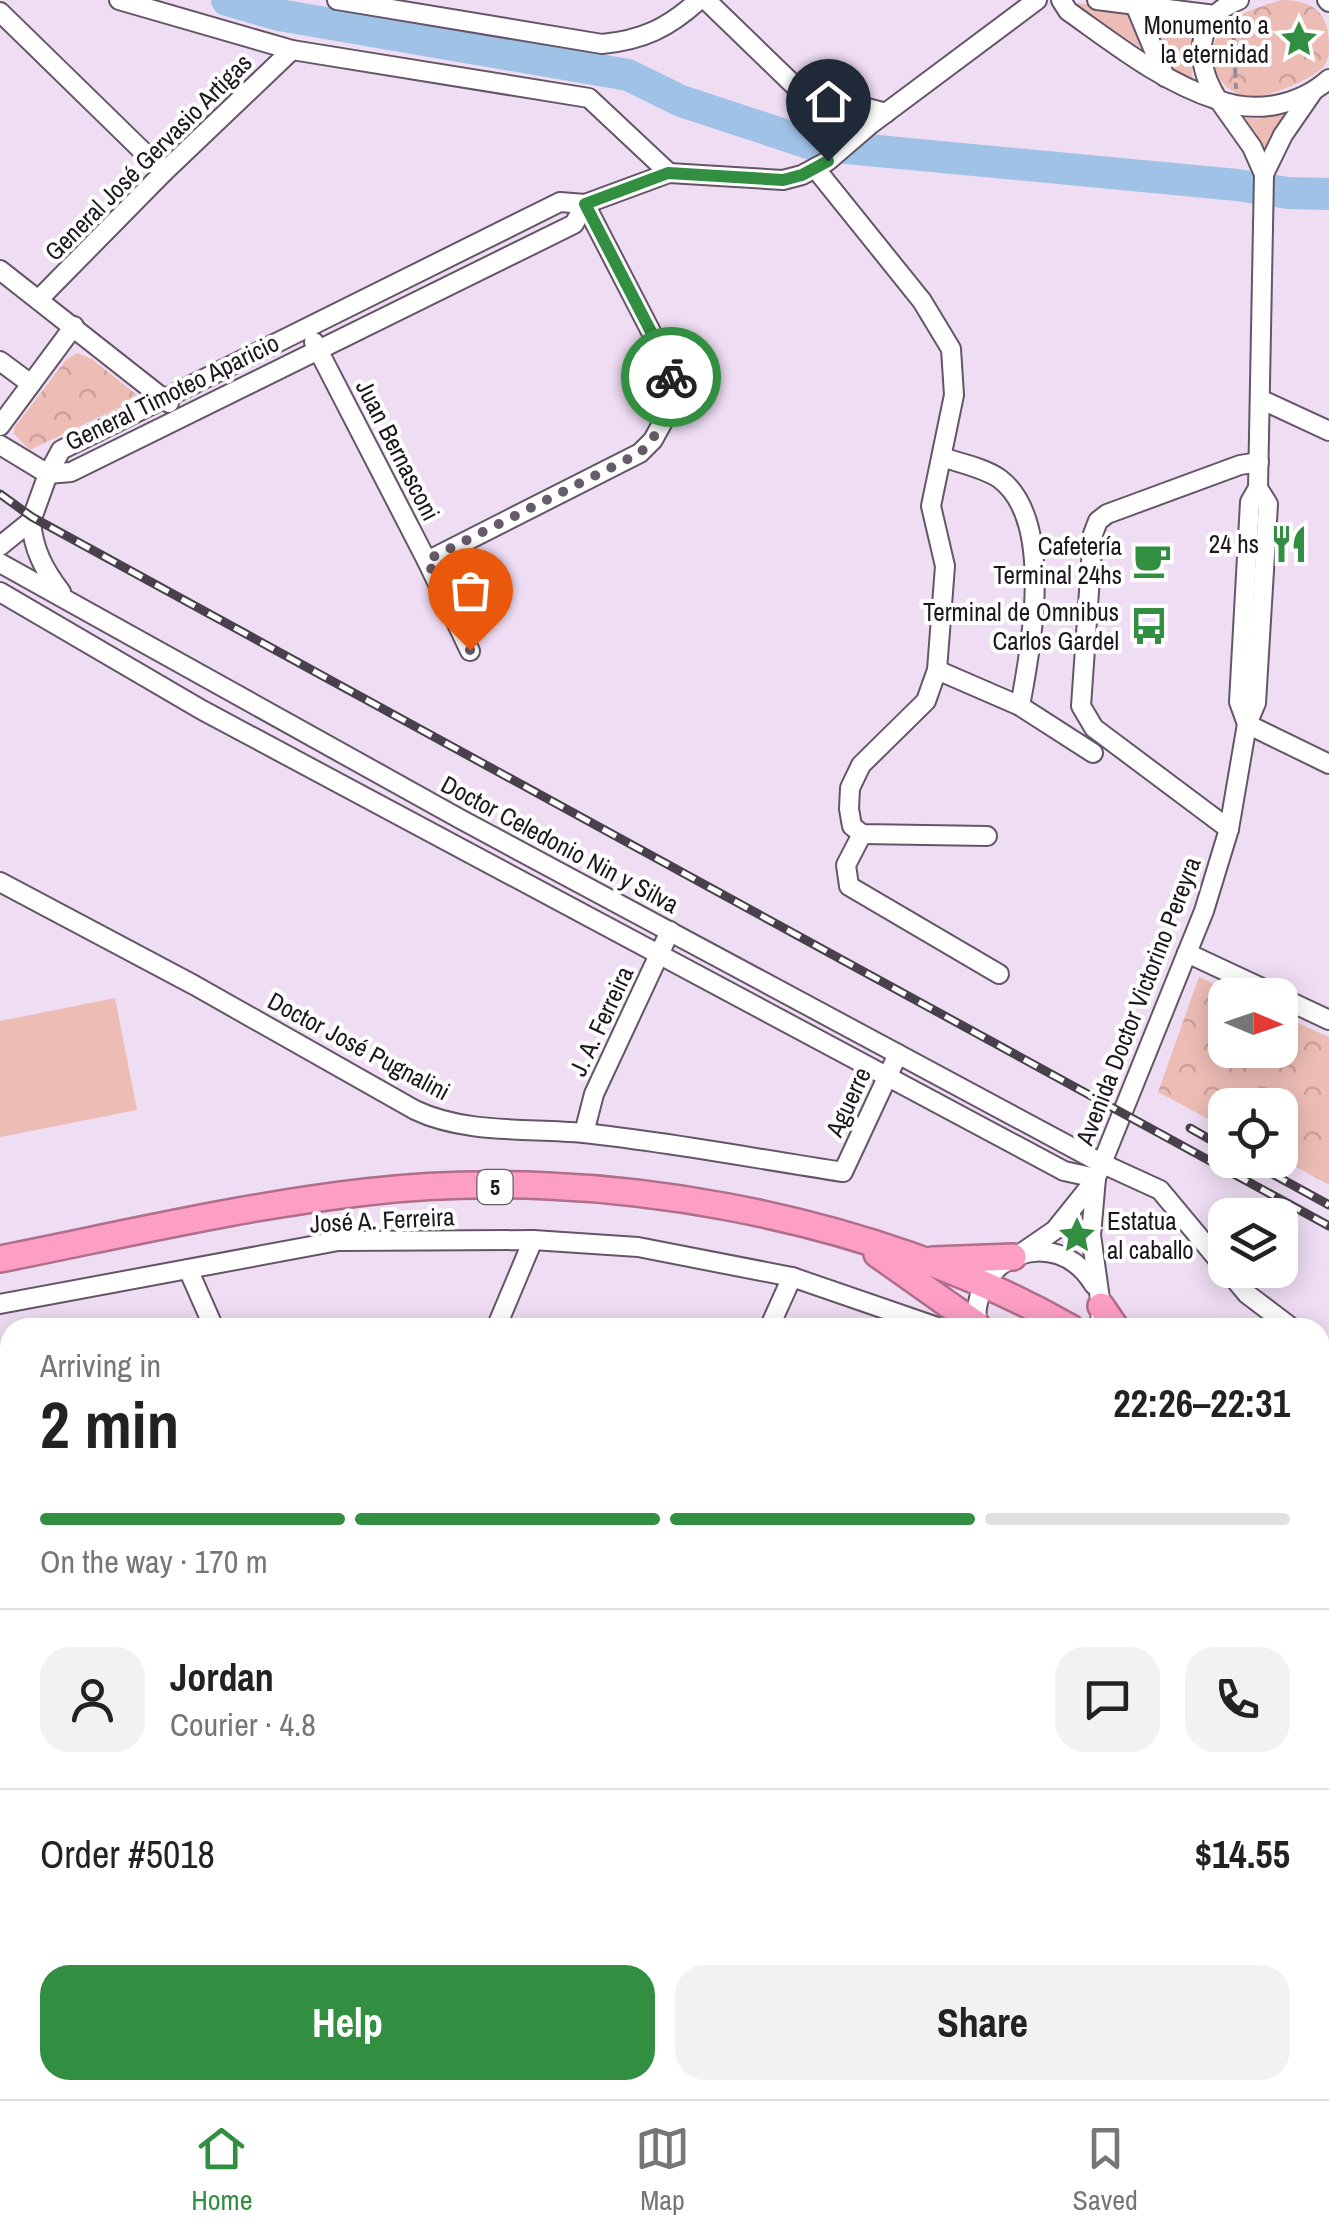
<!DOCTYPE html>
<html lang="en">
<head>
<meta charset="utf-8">
<style>
  body { margin:0; font-family:"Archivo Narrow",sans-serif; background:#f2f2f2; color:#222; height:100vh; display:flex; flex-direction:column; font-size:38px; white-space:nowrap }
  * { box-sizing:border-box; margin:0 }
  p { font-size:32px; color:#767676 }
  .icon { flex:none; width:55px; height:55px; fill:none; stroke:currentColor; stroke-width:2; stroke-linecap:round; stroke-linejoin:round }
  .map { position:relative; flex:1; overflow:hidden }
  .details { position:absolute; left:0px; top:1318px; width:1330px; height:782px; display:flex; flex-direction:column; background:#fff; border-radius:30px 30px 0 0; box-shadow:0 5px 25px #0003 }
  .details>* { flex:none }
  .needle { width:65px; rotate:92deg }
  .controls { position:absolute; left:1208px; top:978px; display:grid; gap:20px }
  .controls a { display:grid; place-items:center; width:90px; height:90px; border-radius:20px; background:#fff; box-shadow:0 5px 25px #0003; font-size:50px }
  .pin { position:absolute; display:grid; place-items:center; width:85px; height:85px; color:#fff; margin:-102px -42px; border-radius:50% 50% 50% 0; rotate:-45deg; box-shadow:0 0 10px #0007 }
  .pin .icon { rotate:45deg }
  .courier { position:absolute; display:grid; place-items:center; width:100px; height:100px; margin:-50px; border:8px solid #328e40; border-radius:50%; background:#fff; color:#222; box-shadow:0 2px 12px #0007 }
  .headline em { font-style:normal; font-weight:700 }
  .headline div { display:flex; flex-direction:column-reverse }
  .headline { display:flex; align-items:center; justify-content:space-between; height:170px; padding:0 40px }
  h1 { font-size:65px; font-weight:700; line-height:75px }
  .bar { display:grid; grid-template-columns:repeat(4,1fr); gap:15px 10px; align-content:center; height:120px; padding:0 40px }
  .bar i { height:12px; border-radius:8px; background:#e0e0e0 }
  .bar .on { background:#328e40 }
  .bar p { grid-column:span 4 }
  .line { display:flex; align-items:center; gap:25px; padding:0 40px; border-top:2px solid #e0e0e0 }
  .line div { flex:1 }
  .round { display:grid; place-items:center; flex:none; width:105px; height:105px; border-radius:30px; background:#f2f2f2 }
  .button { display:flex; gap:20px; margin-top:auto; padding:20px 40px }
  .button a { flex:1; height:115px; border-radius:30px; background:#328e40; color:#fff; font-size:40px; font-weight:700; line-height:115px; text-align:center }
  .button a+a { background:#f2f2f2; color:#222 }
  .menu { display:flex; justify-content:space-around; align-items:center; height:140px; border-top:2px solid #e0e0e0; background:#fff; font-size:28px; color:#767676 }
  .menu a { display:grid; justify-items:center; gap:5px }
  .menu .on { color:#328e40 }
  .map>svg:first-child { display:block }
</style>
</head>
<body>
<div class="map">
<svg width="1329" height="2099" viewBox="0 0 1329 2099">
  <defs>
    <pattern id="forest-crowns" width="20" height="18" patternUnits="userSpaceOnUse" patternTransform="scale(2.5)"><rect width="20" height="18" fill="#c38f87"/><path d="M2 6a3 3 0 1 1 6 0M12 15a3 3 0 1 1 6 0" fill="none" stroke="#9e746e"/></pattern>
    <pattern id="park-crowns" width="20" height="18" patternUnits="userSpaceOnUse" patternTransform="scale(2.5)"><rect width="20" height="18" fill="#edbdb5"/><path d="M2 6a3 3 0 1 1 6 0M12 15a3 3 0 1 1 6 0" fill="none" stroke="#cba29b"/></pattern>
  </defs>
  <rect width="100%" height="100%" fill="#efddf3"/>
  <g fill="#edbdb5">
    <path d="M1078,3L1128,11L1146,51L1074,6Z"/>
    <path d="M1143,15L1199,19L1190,50L1193,81L1165,63Z"/>
    <path d="M1286,112L1269,138L1264,157L1256,133L1244,117L1258,119Z"/>
    <path d="M115,998L137,1110L0,1137V1021Z"/>
  </g>
  <path fill="url(#forest-crowns)" d="M0,2023L10,2031V2090H58L66,2099H0Z"/>
  <g fill="url(#park-crowns)">
    <path d="M1281,0C1312,0 1329,12 1329,44C1329,53 1329,58 1324,66C1315,78 1270,96 1255,97C1218,98 1198,53 1225,26C1238,13 1265,5 1281,0Z"/>
    <path d="M77,353L92,359L137,395L135,400L30,450L14,434V428L66,360Z"/>
    <path d="M1199,977L1238,995H1225V1050H1280V1015L1329,1037V1185L1280,1158V1105H1225V1128L1158,1092Z"/>
  </g>
  <g fill="none" stroke-linecap="round" stroke-linejoin="round">
    <path stroke="#a0c2e7" stroke-width="32" d="M227,0L279,15L628,75L681,101L815,145L1237,185L1288,193L1329,194"/>
    <g stroke="#645567" stroke-width="22">
      <g id="minor">
        <path d="M119,0L292,50L589,98L669,173"/>
        <path d="M337,0L602,44C643,40 668,28 699,0"/>
        <path d="M706,0L799,90L886,113"/>
        <path d="M1061,0L1068,11C1116,45 1162,82 1218,100"/>
        <path d="M1097,0L1215,15"/>
        <path d="M1133,0L1165,77"/>
        <path d="M1239,0C1192,18 1195,64 1218,100C1255,114 1299,106 1329,79"/>
        <path d="M1327,0L1329,2"/>
        <path d="M0,12L164,172"/>
        <path d="M1220,102L1252,147L1264,174L1258,488L1250,502L1239,702L1247,724"/>
        <path d="M815,168L922,301L951,349L954,395L931,506L945,566L937,670L926,701L861,765L850,788L849,809L852,826L862,834L987,836"/>
        <path d="M1264,174L1283,135L1312,93"/>
        <path d="M0,270L169,403"/>
        <path d="M39,299L164,172L292,50"/>
        <path d="M314,342L427,561L470,651"/>
        <path d="M0,361L31,384"/>
        <path d="M1260,399L1329,431"/>
        <path d="M0,426L74,326"/>
        <path d="M0,445L48,474"/>
        <path d="M942,457C959,463 985,468 1000,479C1055,521 1031,649 1020,706"/>
        <path d="M48,474L71,472L574,224L585,204"/>
        <path d="M31,521C33,549 44,570 61,592"/>
        <path d="M0,546L31,521L48,474L61,450L560,202L585,204L669,173L783,180L802,175L828,161L871,124L1037,0"/>
        <path d="M427,561L640,453L653,440L672,405L674,386L662,353L585,204"/>
        <path d="M0,563L462,820L1101,1163L1160,1190L1225,1268"/>
        <path d="M0,592L202,710L1064,1171L1096,1178"/>
        <path d="M937,670L1020,706L1093,753"/>
        <path d="M1247,724L1329,764"/>
        <path d="M1229,829L1094,728L1081,706L1093,534L1098,521L1107,514L1240,465L1259,462"/>
        <path d="M862,834L846,865L849,886L999,974"/>
        <path d="M0,882L194,985L415,1110C465,1134 528,1128 583,1133C670,1142 757,1159 843,1172L898,1054"/>
        <path d="M1187,953L1277,995"/>
        <path d="M1280,997L1329,1020"/>
        <path d="M584,1133L594,1094L670,931"/>
        <path d="M1023,1252L1055,1230L1096,1179"/>
        <path d="M188,1269L214,1328"/>
        <path d="M1227,1270L1247,1294L1292,1328"/>
        <path d="M0,1304L338,1241L533,1240L638,1247L792,1277L940,1328"/>
        <path d="M496,1328L533,1240"/>
        <path d="M769,1328L792,1277"/>
        <path d="M977,1328C968,1256 1056,1221 1094,1285"/>
        <path d="M1100,1328L1101,1306L1091,1235L1096,1178L1204,911L1229,829L1247,724L1256,703L1268,504L1258,488"/>
        <path d="M1320,1349L1329,1355"/>
        <path d="M0,1458L10,1480"/>
        <path d="M0,1654L10,1649"/>
        <path d="M589,2099L593,2090"/>
        <path d="M772,2099L776,2090"/>
      </g>
    </g>
    <g stroke="#af6f8b" stroke-width="30">
      <g id="highway">
        <path d="M877,1254L976,1324"/>
        <path d="M0,1259C121,1235 243,1206 366,1192C594,1165 871,1214 1071,1328"/>
        <path d="M933,1260L1013,1257"/>
        <path d="M1101,1306L1116,1328"/>
        <path d="M1320,1490L1329,1497"/>
      </g>
    </g>
    <path stroke="#998c9c" stroke-width="4" stroke-dasharray="10 5" stroke-linecap="butt" d="M1233,23L1236,89"/>
    <use href="#minor" stroke="#fff" stroke-width="18"/>
    <use href="#highway" stroke="#fd9ec5" stroke-width="25"/>
    <g stroke="#48404a" stroke-width="9">
      <g id="rail">
        <path d="M0,494L32,517L1329,1226"/>
        <path d="M1190,1128L1225,1148"/>
        <path d="M1247,1160L1329,1205"/>
      </g>
    </g>
    <use href="#rail" stroke="#fff" stroke-width="5" stroke-dasharray="15" stroke-linecap="butt"/>
  </g>
  <g fill="none" stroke-linecap="round" stroke-linejoin="round">
    <path stroke="#665c69" stroke-width="10" stroke-dasharray="0 18" d="M470,650L427,560L640,453C658,434 680,404 671,377"/>
    <path stroke="#328e40" stroke-width="12" d="M671,377L662,353L585,204L668,173L783,180L802,175L828,161"/>
  </g>
  <defs>
    <g id="sight-bare" transform="scale(3)"><path d="M0-6L1.8-2.2L6-1.7L2.9 1.2L3.7 5.4L0 3.3L-3.7 5.4L-2.9 1.2L-6-1.7L-1.8-2.2Z" fill="#328e40" stroke="#fff" stroke-width="2.5" paint-order="stroke"/></g>
    <g id="restaurant-bare" transform="scale(3)"><path d="M-5-6h1v4h1v-4h1v4h1v-4h1v5L-1.5 .5V6h-2V.5L-5-1ZM5-6V6H3V1.5H1.5Q1.5-4 5-6Z" fill="#328e40" stroke="#fff" stroke-width="2.5" paint-order="stroke"/></g>
    <g id="cafe-bare" transform="scale(3)"><path d="M-5.5-4.5H6V0H3Q3 3.5 0 3.5H-2.5Q-5.5 3.5-5.5 0ZM3-3.2v2h1.7v-2ZM-6 4.5H4V6H-6Z" fill="#328e40" stroke="#fff" stroke-width="2.5" paint-order="stroke"/></g>
    <g id="bus-bare" transform="scale(3)"><path d="M-5-6H5V4H4V6H2V4H-2V6H-4V4H-5ZM-3.5-4V0h7V-4ZM-3.5 1.2v1.5H-2V1.2ZM2 1.2v1.5H3.5V1.2Z" fill="#328e40" stroke="#fff" stroke-width="2.5" paint-order="stroke"/></g>
  </defs>
  <g fill-rule="evenodd">
    <use href="#sight-bare" x="1299" y="39"/>
    <use href="#restaurant-bare" x="1289" y="544"/>
    <use href="#cafe-bare" x="1152" y="560"/>
    <use href="#bus-bare" x="1149" y="626"/>
    <use href="#sight-bare" x="1077" y="1235"/>
  </g>
  <g text-anchor="middle" dominant-baseline="central" stroke-width="8" stroke-linejoin="round" paint-order="stroke">
    <rect fill="#fff" stroke="#615d62" stroke-width="2.5" x="477.5" y="1170" width="35" height="34" rx="8"/>
    <g font-size="22" font-weight="bold" fill="#1d171e">
      <text x="495" y="1187">5</text>
    </g>
    <g font-size="25" fill="#1d171e" stroke="#fff" text-anchor="end">
      <text x="1269" y="25">Monumento a<tspan x="1269" dy="29">la eternidad</tspan></text>
      <text x="1259" y="544">24 hs</text>
      <text x="1122" y="546">Cafetería<tspan x="1122" dy="29">Terminal 24hs</tspan></text>
      <text x="1119" y="612">Terminal de Omnibus<tspan x="1119" dy="29">Carlos Gardel</tspan></text>
      <text x="1107" y="1221" text-anchor="start">Estatua<tspan x="1107" dy="29">al caballo</tspan></text>
    </g>
    <g font-size="25" fill="#1d171e" stroke="#fff">
      <text transform="translate(148 157) rotate(-45)">General José Gervasio Artigas</text>
      <text transform="translate(172 392) rotate(-26)">General Timoteo Aparicio</text>
      <text transform="translate(398 450) rotate(63)">Juan Bernasconi</text>
      <text transform="translate(560 844) rotate(28)">Doctor Celedonio Nin y Silva</text>
      <text transform="translate(1138 1001) rotate(-69)">Avenida Doctor Victorino Pereyra</text>
      <text transform="translate(601 1021) rotate(-65)">J. A. Ferreira</text>
      <text transform="translate(359 1046) rotate(28)">Doctor José Pugnalini</text>
      <text transform="translate(848 1102) rotate(-65)">Aguerre</text>
      <text transform="translate(382 1220) rotate(-3)">José A. Ferreira</text>
    </g>
  </g>
</svg>
<div class="controls">
<a><svg class="needle" viewBox="-14 -14 28 28"><path d="M0-13l5 13h-10z" fill="#e53935"/><path d="M0 13l5-13h-10z" fill="#767676"/></svg></a>
<a><svg class="icon" aria-label="locate" viewBox="0 0 24 24"><circle cx="12" cy="12" r="6"/><path d="M12 2v4M12 18v4M2 12h4M18 12h4"/></svg></a>
<a><svg class="icon" aria-label="layers" viewBox="0 0 24 24"><path d="M12 4l9 5-9 5-9-5zM3 14l9 5 9-5"/></svg></a>
</div>
<div class="pin" style="left:470px;top:650px;background:#ea580c"><svg class="icon" aria-label="bag" viewBox="0 0 24 24"><path d="M5 8h14l-1 12H6zM9 8a3 3 0 0 1 6 0"/></svg></div>
<div class="pin" style="left:828px;top:161px;background:#1f2937"><svg class="icon" aria-label="home" viewBox="0 0 24 24"><path d="M3 11l9-7 9 7M6 9v11h12V9"/></svg></div>
<div class="courier" style="left:671px;top:377px"><svg class="icon" aria-label="bike" viewBox="0 0 24 24"><circle cx="6" cy="16" r="4"/><circle cx="18" cy="16" r="4"/><path d="M6 16l4-8h5l3 8M10 8l3 8H6M13 5h3"/></svg></div>
<section class="details">
<div class="headline"><div><h1>2 min</h1><p>Arriving in</p></div><em>22:26–22:31</em></div>
<div class="bar"><i class="on"></i><i class="on"></i><i class="on"></i><i></i><p>On the way · 170 m</p></div>
<div class="line" style="height:180px"><a class="round"><svg class="icon" aria-label="person" viewBox="0 0 24 24"><circle cx="12" cy="8" r="4"/><path d="M4 21q1-7 8-7t8 7"/></svg></a><div><b>Jordan</b><p>Courier · 4.8</p></div><a class="round"><svg class="icon" aria-label="chat" viewBox="0 0 24 24"><path d="M4 5h16v11H9l-5 4z"/></svg></a><a class="round"><svg class="icon" aria-label="phone" viewBox="0 0 24 24"><path d="M5 4h4l2 5-3 2q2 4 5 5l2-3 5 2v4C11 20 4 13 5 4z"/></svg></a></div>
<div class="line" style="height:130px"><div>Order #5018</div><b>$14.55</b></div>
<div class="button"><a>Help</a><a>Share</a></div>
</section>
</div>
<nav class="menu">
<a class="on"><svg class="icon" aria-label="home" viewBox="0 0 24 24"><path d="M3 11l9-7 9 7M6 9v11h12V9"/></svg>Home</a>
<a><svg class="icon" aria-label="map" viewBox="0 0 24 24"><path d="M3 6l6-2 6 2 6-2v14l-6 2-6-2-6 2zM9 4v14M15 6v14"/></svg>Map</a>
<a><svg class="icon" aria-label="saved" viewBox="0 0 24 24"><path d="M7 4h10v16l-5-4-5 4z"/></svg>Saved</a>
</nav>
</body>
</html>
